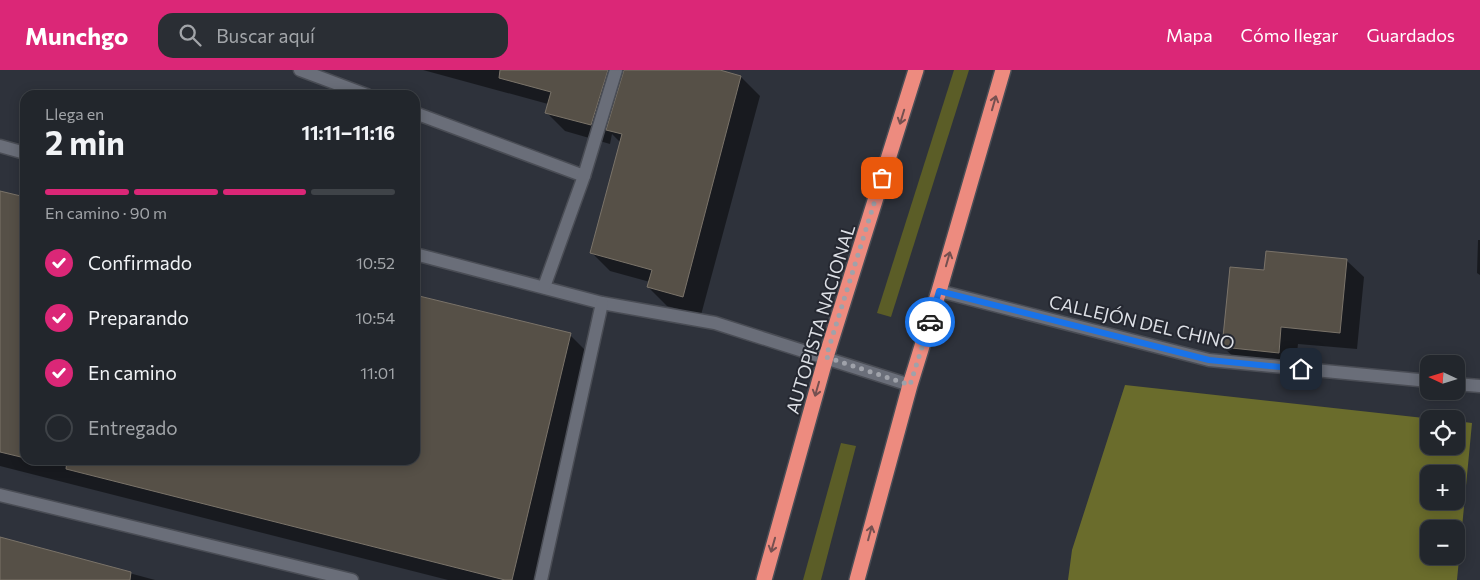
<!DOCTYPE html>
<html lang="es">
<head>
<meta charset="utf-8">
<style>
  body { margin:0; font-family:Commissioner,sans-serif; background:#2a2e34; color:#f1f3f6; height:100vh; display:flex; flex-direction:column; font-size:19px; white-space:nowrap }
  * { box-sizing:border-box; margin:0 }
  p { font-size:16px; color:#a2a5a9 }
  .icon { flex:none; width:28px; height:28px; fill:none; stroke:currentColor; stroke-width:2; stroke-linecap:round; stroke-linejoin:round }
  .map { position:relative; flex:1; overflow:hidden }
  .drawer { position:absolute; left:20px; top:20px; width:400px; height:375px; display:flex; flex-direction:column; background:#22262c; border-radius:15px; box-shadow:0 2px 12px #0003,0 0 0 1px #3f4348 }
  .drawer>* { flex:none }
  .needle { width:32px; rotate:274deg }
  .controls { position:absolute; left:1420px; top:285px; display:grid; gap:10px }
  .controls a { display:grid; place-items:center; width:45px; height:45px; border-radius:10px; background:#22262c; box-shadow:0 2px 12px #0003,0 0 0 1px #3f4348; font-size:25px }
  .pin { position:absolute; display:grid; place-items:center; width:42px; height:42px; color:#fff; margin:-21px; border-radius:10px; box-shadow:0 2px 8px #0006 }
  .courier { position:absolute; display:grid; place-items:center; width:50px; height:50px; margin:-25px; border:4px solid #1a73e8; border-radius:50%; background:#fff; color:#222; box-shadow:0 1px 6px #0007 }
  .head em { font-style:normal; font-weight:700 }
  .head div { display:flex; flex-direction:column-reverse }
  .head { display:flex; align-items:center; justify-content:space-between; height:85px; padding:0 25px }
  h1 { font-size:32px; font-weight:700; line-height:38px }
  .bar { display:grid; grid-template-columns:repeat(4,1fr); gap:8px 5px; align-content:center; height:60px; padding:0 25px }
  .bar i { height:6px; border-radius:4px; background:#3f4348 }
  .bar .current { background:#db2777 }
  .bar p { grid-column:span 4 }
  ol { padding:0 25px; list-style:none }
  li { display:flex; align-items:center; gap:15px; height:55px }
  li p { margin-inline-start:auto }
  li .icon { padding:5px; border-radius:50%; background:#db2777; color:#fff; stroke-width:4 }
  li:last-child { color:#a2a5a9 }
  li i { width:28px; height:28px; border:2px solid #3f4348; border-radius:50% }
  header { display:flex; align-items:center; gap:30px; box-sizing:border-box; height:70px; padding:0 25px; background:#db2777; color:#fff }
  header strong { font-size:24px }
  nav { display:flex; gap:28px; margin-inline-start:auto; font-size:18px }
  .search { width:350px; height:45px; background:#2a2e34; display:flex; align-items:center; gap:12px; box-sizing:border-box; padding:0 18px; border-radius:15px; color:#a2a5a9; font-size:19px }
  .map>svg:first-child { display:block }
</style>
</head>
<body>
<header>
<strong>Munchgo</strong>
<div class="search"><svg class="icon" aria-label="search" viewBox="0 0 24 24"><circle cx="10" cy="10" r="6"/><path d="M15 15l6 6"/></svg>Buscar aquí</div>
<nav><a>Mapa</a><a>Cómo llegar</a><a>Guardados</a></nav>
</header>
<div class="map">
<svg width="1480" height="510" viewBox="0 0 1480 510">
  <rect width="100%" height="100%" fill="#2e323b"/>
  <g fill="#5b5d27">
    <path d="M954,0H969L891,247L877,243Z"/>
    <path d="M841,373L856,376L821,510H803Z"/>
  </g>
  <path fill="#6a6c2c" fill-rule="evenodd" d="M1125,315L1433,349H1429V376H1456V351L1472,353L1457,510H1068L1072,480ZM1429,404H1456V431H1429ZM1429,459H1456V486H1429Z"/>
  <g fill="#0007">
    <path d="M423,0H715L741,7L760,26L701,245L667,236L648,217L650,212L610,201L591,182L621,73L612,64L610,74L565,61L546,42L548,34Z"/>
    <path d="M0,122L25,128V390H415V226L570,265L590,285L537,510H448L0,396Z"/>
    <path d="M1478,170H1480V205L1477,203Z"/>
    <path d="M1346,190L1364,207L1357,279L1298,274L1295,300L1241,294L1223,277L1265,202Z"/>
    <path d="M0,468L155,510H0Z"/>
  </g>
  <g fill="#565047" stroke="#7a7369">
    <path d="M500,0H608L591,55L545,43L551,22L499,8Z"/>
    <path d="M624,0H720L741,6L683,227L647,217L652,200L590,183L622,64L606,60Z"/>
    <path d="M0,121L25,127V388L0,382Z"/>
    <path d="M1266,181L1347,189L1340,263L1281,257L1279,283L1222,277L1230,197L1264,200Z"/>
    <path d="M415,225L571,263L512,510H505L66,399L67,390H415Z"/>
    <path d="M0,467L131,502L130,510H0Z"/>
  </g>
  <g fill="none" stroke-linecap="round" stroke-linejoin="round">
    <g stroke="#4a4d55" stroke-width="15">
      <g id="service">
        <path d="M300,0L367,25"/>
        <path d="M415,43L584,106"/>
        <path d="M0,76L25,83"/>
        <path d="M415,184L602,233L715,253L910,315"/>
        <path d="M544,217L584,106L616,0"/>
        <path d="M0,425L352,510"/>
        <path d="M541,510L602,233"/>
      </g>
    </g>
    <g stroke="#4a4d55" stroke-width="15">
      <g id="minor">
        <path d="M939,221L1209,290L1429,311"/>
        <path d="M1456,314L1480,316"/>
      </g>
    </g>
    <g stroke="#4a4d55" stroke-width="18">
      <g id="motorway">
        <path d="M764,510L826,287L916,0"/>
        <path d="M857,510L910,315L939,221L1003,0"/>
      </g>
    </g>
    <use href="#service" stroke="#6a6e79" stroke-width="12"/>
    <use href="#minor" stroke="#6a6e79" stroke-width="12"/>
    <use href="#motorway" stroke="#ed8b7f" stroke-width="15"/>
  </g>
  <defs><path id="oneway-shaft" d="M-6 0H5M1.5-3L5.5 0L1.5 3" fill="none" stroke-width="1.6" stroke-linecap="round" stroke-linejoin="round" transform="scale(1.25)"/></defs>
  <g stroke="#755050">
    <use href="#oneway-shaft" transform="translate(994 33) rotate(-74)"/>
    <use href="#oneway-shaft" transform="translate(902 47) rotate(107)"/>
    <use href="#oneway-shaft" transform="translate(948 189) rotate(-74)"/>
    <use href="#oneway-shaft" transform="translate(817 319) rotate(106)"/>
    <use href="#oneway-shaft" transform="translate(870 463) rotate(-75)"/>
    <use href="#oneway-shaft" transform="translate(773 475) rotate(106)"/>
  </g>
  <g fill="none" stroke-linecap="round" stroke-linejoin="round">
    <path stroke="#9fa2aa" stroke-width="5" stroke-dasharray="0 9" d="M882,108L826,287L910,315L930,252"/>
    <path stroke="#1a73e8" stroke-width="6" d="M930,252L939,221L1209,290L1301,299"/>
  </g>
  <g text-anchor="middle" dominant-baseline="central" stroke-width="4" stroke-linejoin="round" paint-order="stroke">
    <g font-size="18" fill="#dcdfe5" stroke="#252831">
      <text transform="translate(820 249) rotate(-73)">AUTOPISTA NACIONAL</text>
      <text transform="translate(1142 252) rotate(13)">CALLEJÓN DEL CHINO</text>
    </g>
  </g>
</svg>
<div class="controls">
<a><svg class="needle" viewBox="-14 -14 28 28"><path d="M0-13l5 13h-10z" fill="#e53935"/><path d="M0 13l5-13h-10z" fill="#a2a5a9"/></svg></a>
<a><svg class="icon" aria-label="locate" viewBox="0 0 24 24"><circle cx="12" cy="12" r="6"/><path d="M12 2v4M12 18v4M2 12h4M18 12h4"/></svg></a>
<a>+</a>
<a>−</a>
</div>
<div class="pin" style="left:882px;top:108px;background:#ea580c"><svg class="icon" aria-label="bag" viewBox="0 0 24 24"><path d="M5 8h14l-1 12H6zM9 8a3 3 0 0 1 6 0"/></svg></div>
<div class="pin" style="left:1301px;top:299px;background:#1f2937"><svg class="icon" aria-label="home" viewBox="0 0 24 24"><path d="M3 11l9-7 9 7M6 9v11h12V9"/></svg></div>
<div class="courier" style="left:930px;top:252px"><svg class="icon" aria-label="car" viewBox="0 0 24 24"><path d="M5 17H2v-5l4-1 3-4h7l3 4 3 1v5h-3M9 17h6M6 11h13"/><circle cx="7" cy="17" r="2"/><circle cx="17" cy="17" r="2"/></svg></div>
<section class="drawer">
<div class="head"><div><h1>2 min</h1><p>Llega en</p></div><em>11:11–11:16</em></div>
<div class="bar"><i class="current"></i><i class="current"></i><i class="current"></i><i></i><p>En camino · 90 m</p></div>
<ol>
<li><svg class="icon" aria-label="check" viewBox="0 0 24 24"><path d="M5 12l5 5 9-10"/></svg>Confirmado<p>10:52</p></li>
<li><svg class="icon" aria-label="check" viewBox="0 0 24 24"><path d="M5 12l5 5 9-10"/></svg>Preparando<p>10:54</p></li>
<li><svg class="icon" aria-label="check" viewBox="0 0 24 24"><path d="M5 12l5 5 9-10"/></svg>En camino<p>11:01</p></li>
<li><i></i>Entregado</li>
</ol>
</section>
</div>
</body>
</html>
